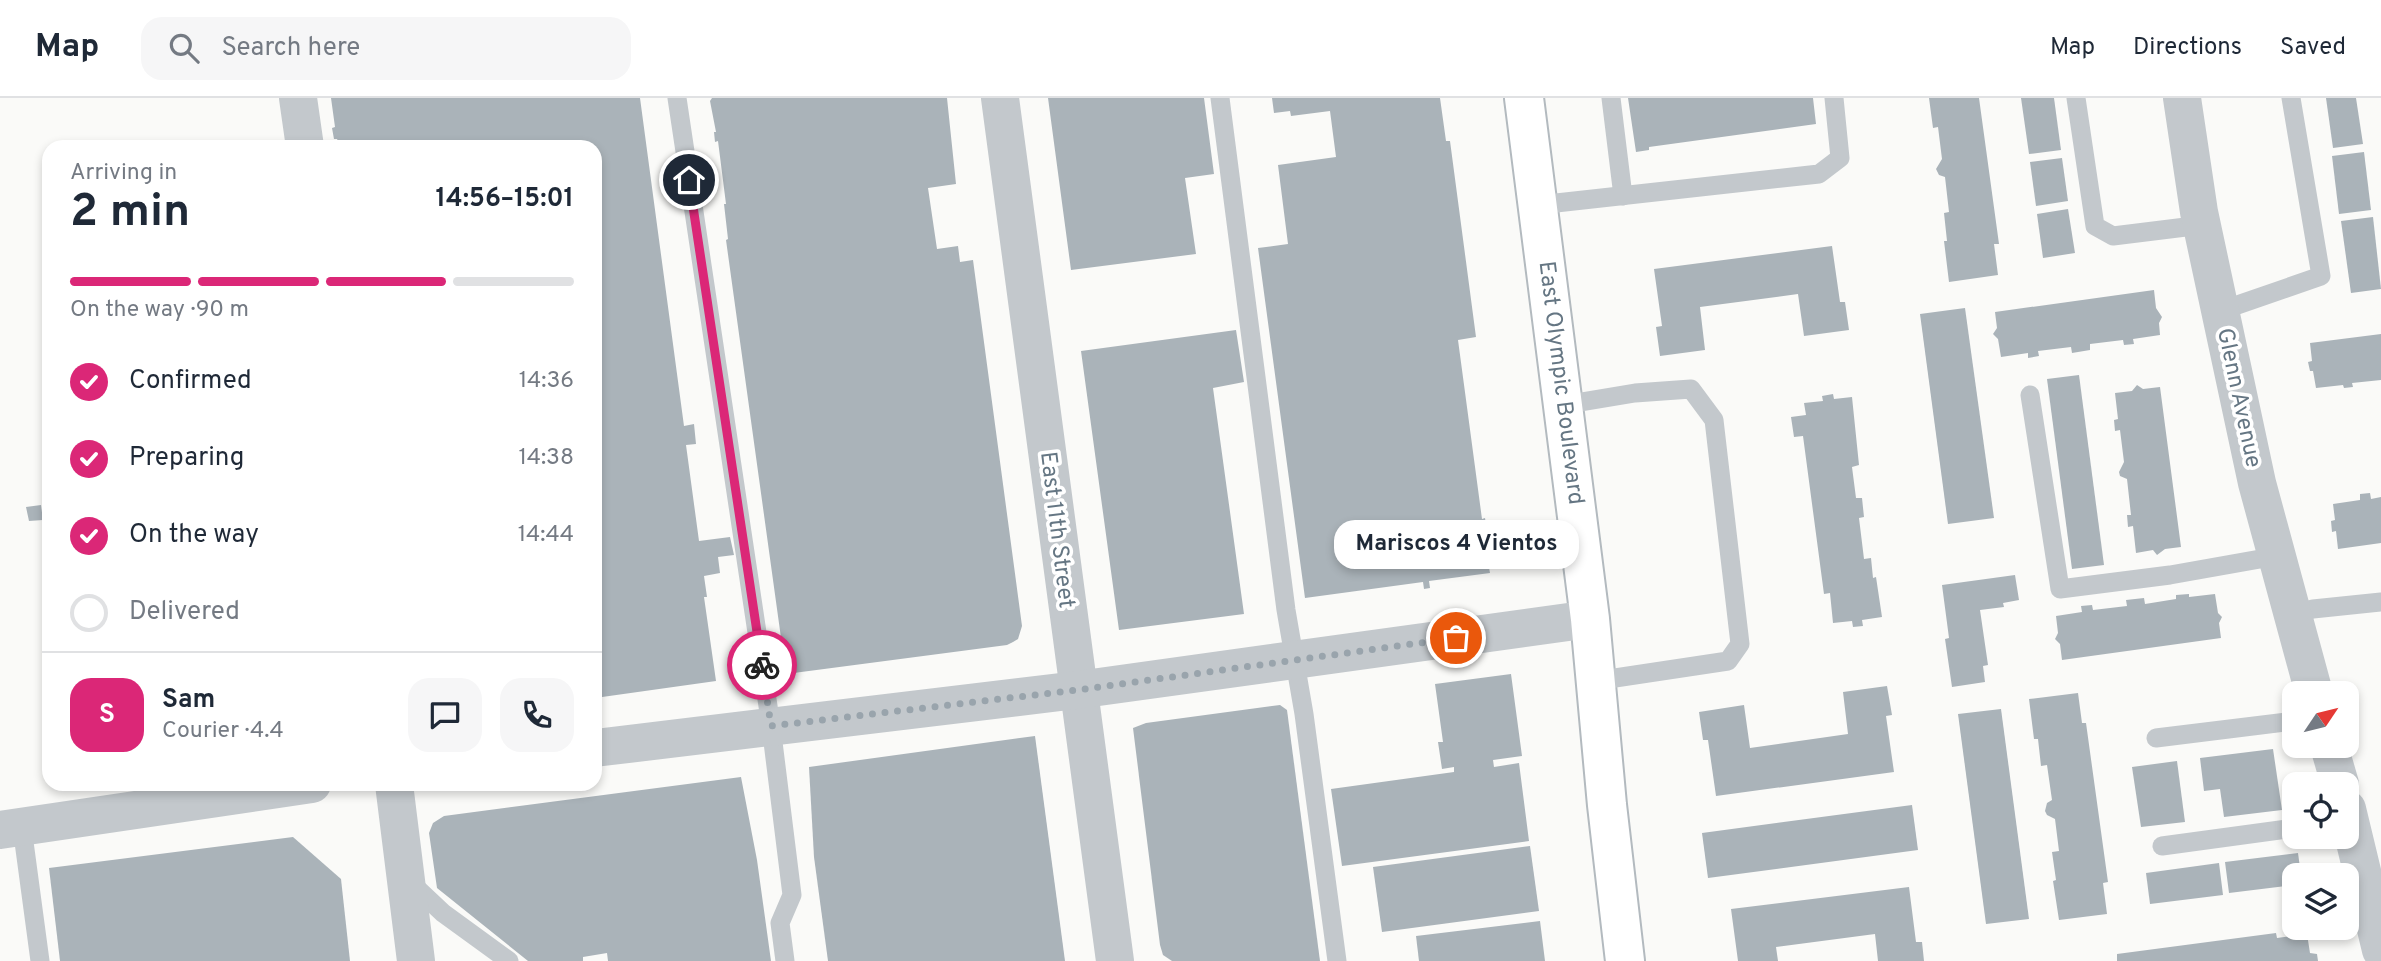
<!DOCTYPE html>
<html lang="en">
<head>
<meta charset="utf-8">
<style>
  body { margin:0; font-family:Overpass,sans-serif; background:#f6f6f7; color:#1f2937; height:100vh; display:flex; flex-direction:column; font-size:26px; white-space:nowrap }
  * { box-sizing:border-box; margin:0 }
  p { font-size:23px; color:#747a83 }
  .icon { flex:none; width:38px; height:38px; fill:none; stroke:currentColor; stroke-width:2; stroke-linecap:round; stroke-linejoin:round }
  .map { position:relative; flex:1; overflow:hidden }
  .sheet { position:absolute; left:42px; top:42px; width:560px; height:651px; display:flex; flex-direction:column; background:#fff; border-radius:21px; box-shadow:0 4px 10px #0003 }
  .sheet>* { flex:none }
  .needle { width:46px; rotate:55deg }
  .controls { position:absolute; left:2282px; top:583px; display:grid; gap:14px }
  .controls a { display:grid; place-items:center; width:77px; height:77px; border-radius:14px; background:#fff; box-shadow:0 4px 10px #0003; font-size:35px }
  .pin { position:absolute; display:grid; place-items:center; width:60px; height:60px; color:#fff; margin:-30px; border:4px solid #fff; border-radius:50%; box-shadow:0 2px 7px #0007 }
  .courier { position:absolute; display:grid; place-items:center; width:70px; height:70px; margin:-35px; border:5px solid #db2777; border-radius:50%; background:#fff; color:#222; box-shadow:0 2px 9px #0007 }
  .bubble { position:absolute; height:49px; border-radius:21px; background:#fff; box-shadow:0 4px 10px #0003; font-size:23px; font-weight:700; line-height:49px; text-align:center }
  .summary em { font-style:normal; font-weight:700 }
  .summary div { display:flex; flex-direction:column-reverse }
  .summary { display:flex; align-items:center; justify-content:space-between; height:119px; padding:0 28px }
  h1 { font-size:46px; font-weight:700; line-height:52px }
  .bar { display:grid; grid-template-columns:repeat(4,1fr); gap:10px 7px; align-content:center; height:84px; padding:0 28px }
  .bar i { height:9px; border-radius:5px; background:#e0e1e3 }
  .bar .active { background:#db2777 }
  .bar p { grid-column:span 4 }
  .line { display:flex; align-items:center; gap:18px; padding:0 28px; border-top:2px solid #e0e1e3 }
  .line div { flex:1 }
  .round { display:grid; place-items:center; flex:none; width:74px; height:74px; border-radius:21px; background:#f6f6f7 }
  ol { padding:0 28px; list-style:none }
  li { display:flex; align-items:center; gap:21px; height:77px }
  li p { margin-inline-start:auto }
  li .icon { padding:7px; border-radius:50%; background:#db2777; color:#fff; stroke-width:4 }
  li:last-child { color:#747a83 }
  li i { width:38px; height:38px; border:4px solid #e0e1e3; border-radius:50% }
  header { display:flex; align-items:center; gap:42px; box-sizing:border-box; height:98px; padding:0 35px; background:#fff; border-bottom:2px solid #e0e1e3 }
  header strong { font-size:33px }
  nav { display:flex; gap:38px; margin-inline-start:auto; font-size:24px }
  .search { width:490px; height:63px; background:#f6f6f7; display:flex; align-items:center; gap:18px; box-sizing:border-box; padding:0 24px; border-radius:21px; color:#747a83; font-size:26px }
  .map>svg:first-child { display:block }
</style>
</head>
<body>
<header>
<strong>Map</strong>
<div class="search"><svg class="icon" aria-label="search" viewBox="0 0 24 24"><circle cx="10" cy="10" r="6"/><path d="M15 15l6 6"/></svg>Search here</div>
<nav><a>Map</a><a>Directions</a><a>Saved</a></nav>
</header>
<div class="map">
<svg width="2381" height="863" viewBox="0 0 2381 863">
  <rect width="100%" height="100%" fill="#fafaf8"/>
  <g fill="#aab3b9">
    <path d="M331,0H640L684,328L694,326L696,346L686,347L699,443L730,439L734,457L718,459L720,475L704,478L707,499H704L716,583L595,600V49H334V44L338,43L337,41H334L332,30L335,29Z"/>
    <path d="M712,0H947L956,86L928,90L937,151L958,148L960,164L973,162L1022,528L1018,541L1013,544L1007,547L786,576L726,142L728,141L724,106H726L718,43L715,44L714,34H716L710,3Z"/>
    <path d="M1048,0H1204L1214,76L1185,80L1196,156L1071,172Z"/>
    <path d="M1272,0H1440L1446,43H1450L1476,239L1458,242L1482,421L1485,420L1490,452H1486L1490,475L1429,483L1430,490L1424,491L1423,484L1305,500L1258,150L1288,146L1278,67L1336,59L1330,13L1291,18L1290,13L1274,15Z"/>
    <path d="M1628,0H1813L1816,26L1649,49V52L1636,54Z"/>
    <path d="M1929,0H1979L1999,146H1994L1998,177L1949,184L1944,143H1947L1944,115L1949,114L1945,79L1939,77L1936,71L1942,61L1938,29L1933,30Z"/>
    <path d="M2021,0H2054L2061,52L2029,56Z"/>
    <path d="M2326,0H2356L2363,46L2333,50Z"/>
    <path d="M2364,54L2371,112L2339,116L2332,58Z"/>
    <path d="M2062,60L2068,103L2036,108L2030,64Z"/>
    <path d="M2068,111L2075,155L2043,160L2037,116Z"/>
    <path d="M2373,119L2381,191L2351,195L2341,123Z"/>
    <path d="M1832,148L1840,204H1845L1849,232L1804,238L1798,196L1700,209L1705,252L1660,258L1656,229L1662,228L1654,171Z"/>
    <path d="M2154,192L2156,210L2162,219L2159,225L2160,237L2133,241L2134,246L2124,247L2123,242L2090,246V252L2072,255L2071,249L2038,253L2039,258L2028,260V255L2001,259L1998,241L1993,236L1997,230L1995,214Z"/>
    <path d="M1965,210L1994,420L1948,426L1920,216Z"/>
    <path d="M1236,232L1244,284L1213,290L1244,516L1119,532L1081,253Z"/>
    <path d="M2381,236V282L2352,285L2353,289L2344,290L2343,287L2316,290L2313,273H2310L2308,264L2312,263L2310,245Z"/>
    <path d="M2079,277L2104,467L2072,471L2047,281Z"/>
    <path d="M2137,287L2143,291L2160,289L2181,449L2165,451L2157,457L2153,452L2136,455L2133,428L2128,429L2127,417H2131L2127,381L2120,378L2119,374L2124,364L2120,332L2115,333L2114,322L2118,321L2115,295L2132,293Z"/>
    <path d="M1833,296L1834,301L1852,299L1859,367L1852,369L1856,400H1862L1864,419L1859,420L1864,461L1871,460L1873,480L1876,479L1882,519L1862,522L1863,528L1853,529L1852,523L1833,525L1830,495L1824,496L1803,338L1794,339L1791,319L1806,317L1804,305L1823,303L1822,298Z"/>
    <path d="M49,357V390L46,391L42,358Z"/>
    <path d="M2370,395L2371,401L2381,399V445L2338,451L2336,433L2332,434L2331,423L2335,422L2333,406L2360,402V396Z"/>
    <path d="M41,407L43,422L29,423L26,409Z"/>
    <path d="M2015,477L2019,502L2003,505L2004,509L1980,512L1988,567L1983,568L1985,584L1952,589L1945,541L1949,540L1942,487Z"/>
    <path d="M2189,496V499L2215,496L2218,515L2222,519L2219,525L2221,540L2062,562L2060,546L2055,541L2058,535L2056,518L2082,514L2081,508L2092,507L2093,512L2127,508L2126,502L2144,500L2145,506L2176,501V497Z"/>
    <path d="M1511,576L1522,658L1493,662L1494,669L1519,665L1529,743L1342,768L1331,691L1454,674V669L1442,671L1438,644H1443L1435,586Z"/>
    <path d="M1887,588L1892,617L1886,618L1894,674L1716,698L1708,642H1703L1699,614L1744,607L1750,650L1848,636L1843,594Z"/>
    <path d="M2078,595L2082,625H2086L2108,784L2103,785L2107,816L2059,822L2053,783L2056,782L2052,754L2059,753L2055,721L2047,717L2045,713L2047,705L2052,702L2047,667L2041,668L2038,641H2034L2029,601Z"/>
    <path d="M1280,607L1287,612L1320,863H1172L1163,857L1160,847L1133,630L1146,625Z"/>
    <path d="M2001,611L2029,821L1986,826L1958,616Z"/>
    <path d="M1035,638L1065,863H828L814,759L809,669Z"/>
    <path d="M2273,651L2282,712L2224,719L2220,691L2204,693L2200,660Z"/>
    <path d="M2177,663L2185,724L2141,729L2132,669Z"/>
    <path d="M741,679L757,762L771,863H608L607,855L583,859V863H528L437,790L429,735L433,725L444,718Z"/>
    <path d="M1912,707L1918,752L1708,780L1702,735Z"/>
    <path d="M293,739L341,781L350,863H60L49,770Z"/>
    <path d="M1530,748L1539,813L1382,834L1373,769Z"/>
    <path d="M2298,755L2301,777H2294V787L2229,795L2225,764Z"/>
    <path d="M2219,765L2223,797L2150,806L2146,775Z"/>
    <path d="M1909,789L1916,844H1922L1924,863H1878L1875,836L1776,849L1778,863H1738L1731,811Z"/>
    <path d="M1540,823L1545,863H1419L1416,838Z"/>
    <path d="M2276,835L2277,840L2307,836L2310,855L2317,856L2318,863H2117V856Z"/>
  </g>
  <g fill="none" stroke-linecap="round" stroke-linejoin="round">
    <g stroke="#b3babf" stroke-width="42">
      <path id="secondary" d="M1524,0L1590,521L1607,707L1625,863"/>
    </g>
    <g stroke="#c3c8cc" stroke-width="19">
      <path d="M677,0L771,628L792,797L780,825L785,863"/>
      <path d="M1220,0L1286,512L1304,616L1337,863"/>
      <path d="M1611,0L1623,98"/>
      <path d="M2076,0L2095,128L2113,138L2202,127"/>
      <path d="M1538,107L1819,76L1840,60L1834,0"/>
      <path d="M2220,213L2321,178L2291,0"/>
      <path d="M2030,297L2060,491L2170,477L2277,458"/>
      <path d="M1563,307L1635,295L1691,291L1714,322L1740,546L1728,563L1595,583"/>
      <path d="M2293,516L2313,511L2381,504"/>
      <path d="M2156,640L2294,623"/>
      <path d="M22,729L40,863"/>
      <path d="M2162,748L2294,730"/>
      <path d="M409,783L443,815L509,863"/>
    </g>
    <g stroke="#c3c8cc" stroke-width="38">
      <path d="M298,0L305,49"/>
      <path d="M1000,0L1115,863"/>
      <path d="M2182,0L2199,114L2257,385L2314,595"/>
      <path d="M2329,648L2340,686"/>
      <path d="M595,650L1077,592L1590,521"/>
      <path d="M394,686L416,863"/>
      <path d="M2347,711L2381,852"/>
      <path d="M0,732L312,686"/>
    </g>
    <use href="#secondary" stroke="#fff" stroke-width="38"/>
  </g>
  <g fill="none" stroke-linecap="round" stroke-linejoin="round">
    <path stroke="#99a4ac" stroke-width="7" stroke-dasharray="0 12.6" d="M762,567L771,628L1077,592L1456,540"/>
    <path stroke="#db2777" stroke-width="9" d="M689,82L762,567"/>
  </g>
  <g text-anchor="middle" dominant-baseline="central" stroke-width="7" stroke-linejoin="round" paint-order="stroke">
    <g font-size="23" fill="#657683" stroke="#fff">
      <text transform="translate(1560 285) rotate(83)">East Olympic Boulevard</text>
      <text transform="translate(2238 300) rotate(78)">Glenn Avenue</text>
      <text transform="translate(1056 432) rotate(83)">East 11th Street</text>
    </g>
  </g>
</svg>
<div class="controls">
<a><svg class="needle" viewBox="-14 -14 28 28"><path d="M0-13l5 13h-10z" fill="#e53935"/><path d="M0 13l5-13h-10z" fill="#747a83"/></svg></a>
<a><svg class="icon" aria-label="locate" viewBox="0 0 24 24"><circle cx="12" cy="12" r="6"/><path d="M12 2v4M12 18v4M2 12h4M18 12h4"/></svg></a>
<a><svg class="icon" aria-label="layers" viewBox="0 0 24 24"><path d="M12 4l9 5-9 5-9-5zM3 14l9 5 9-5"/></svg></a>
</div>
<div class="pin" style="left:1456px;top:540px;background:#ea580c"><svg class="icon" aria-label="bag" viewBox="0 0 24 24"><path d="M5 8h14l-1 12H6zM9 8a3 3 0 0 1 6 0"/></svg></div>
<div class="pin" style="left:689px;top:82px;background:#1f2937"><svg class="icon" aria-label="home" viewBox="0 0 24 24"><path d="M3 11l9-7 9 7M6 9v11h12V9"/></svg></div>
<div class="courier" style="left:762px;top:567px"><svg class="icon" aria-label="bike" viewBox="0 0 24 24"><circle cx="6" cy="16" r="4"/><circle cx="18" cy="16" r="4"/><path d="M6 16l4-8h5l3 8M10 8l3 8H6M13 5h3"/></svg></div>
<div class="bubble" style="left:1334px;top:422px;width:245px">Mariscos 4 Vientos</div>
<section class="sheet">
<div class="summary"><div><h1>2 min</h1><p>Arriving in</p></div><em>14:56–15:01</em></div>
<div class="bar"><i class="active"></i><i class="active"></i><i class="active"></i><i></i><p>On the way · 90 m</p></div>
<ol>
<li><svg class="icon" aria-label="check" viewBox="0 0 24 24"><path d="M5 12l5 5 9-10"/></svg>Confirmed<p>14:36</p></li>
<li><svg class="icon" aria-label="check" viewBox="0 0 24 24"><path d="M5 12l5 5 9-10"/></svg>Preparing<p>14:38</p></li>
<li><svg class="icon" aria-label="check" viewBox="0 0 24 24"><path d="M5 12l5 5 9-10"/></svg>On the way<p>14:44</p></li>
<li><i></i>Delivered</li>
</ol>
<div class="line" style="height:126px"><b class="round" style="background:#db2777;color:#fff">S</b><div><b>Sam</b><p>Courier · 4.4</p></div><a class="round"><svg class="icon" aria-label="chat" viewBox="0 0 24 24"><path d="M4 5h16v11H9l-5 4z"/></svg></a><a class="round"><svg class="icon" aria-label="phone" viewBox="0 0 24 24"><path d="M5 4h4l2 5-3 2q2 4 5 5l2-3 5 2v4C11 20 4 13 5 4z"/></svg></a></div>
</section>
</div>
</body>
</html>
